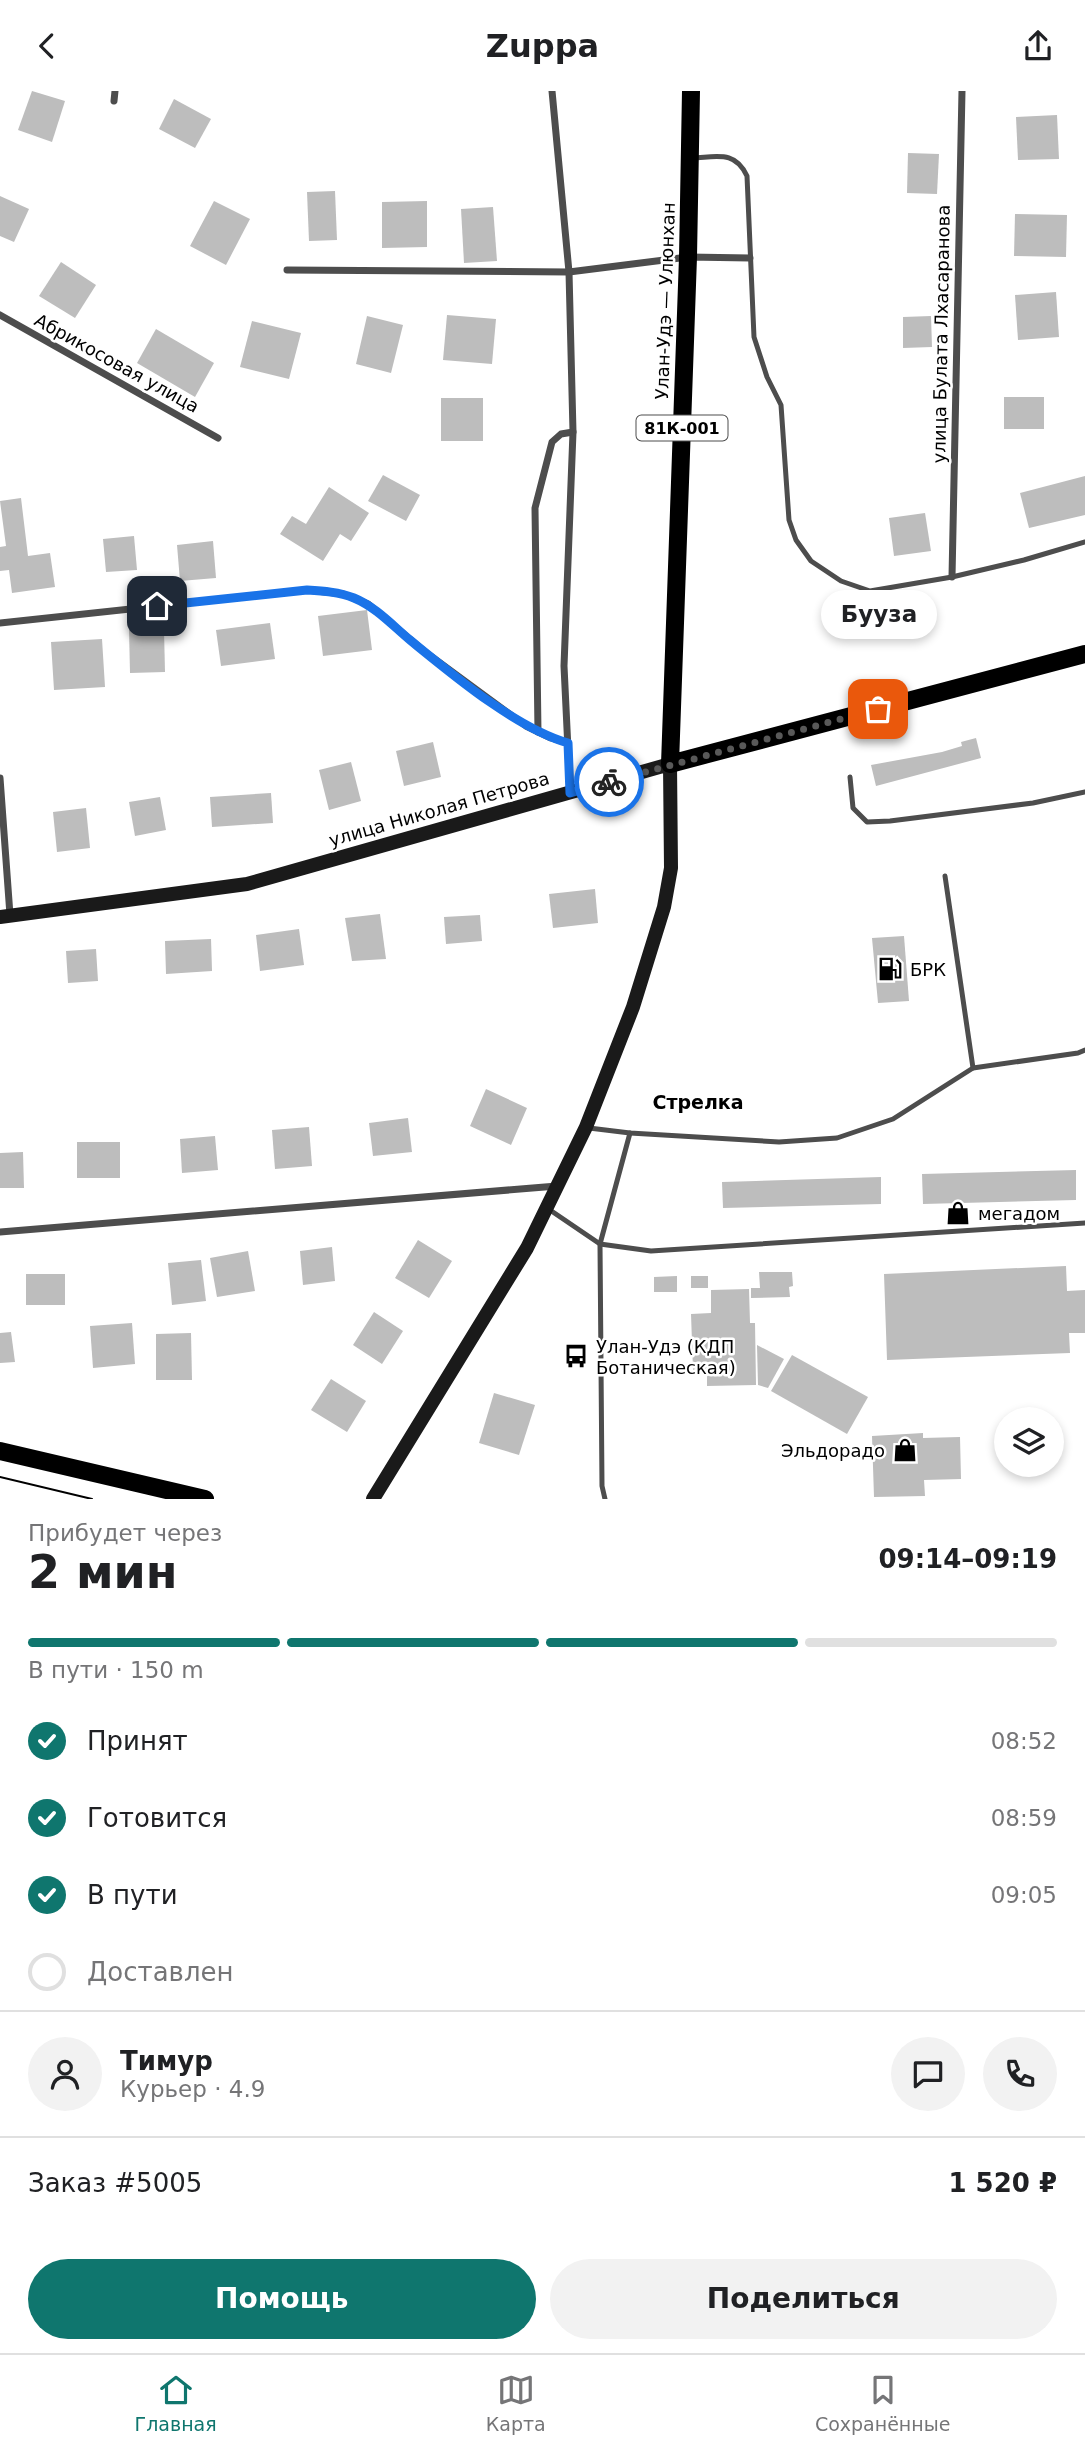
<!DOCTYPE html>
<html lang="ru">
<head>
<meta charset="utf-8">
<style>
  body { margin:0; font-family:"DejaVu Sans",sans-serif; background:#f2f2f2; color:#202124; height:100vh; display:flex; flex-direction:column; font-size:26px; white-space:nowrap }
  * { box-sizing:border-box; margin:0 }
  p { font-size:23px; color:#757577 }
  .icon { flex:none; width:38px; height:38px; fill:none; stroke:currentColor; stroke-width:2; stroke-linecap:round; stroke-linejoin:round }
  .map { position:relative; height:1408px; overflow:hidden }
  .side { display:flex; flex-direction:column; background:#fff; flex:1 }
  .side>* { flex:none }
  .tools { position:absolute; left:994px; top:1316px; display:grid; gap:14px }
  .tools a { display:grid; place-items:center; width:70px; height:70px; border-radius:50%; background:#fff; box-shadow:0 4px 10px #0003; font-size:35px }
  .pin { position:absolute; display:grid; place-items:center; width:60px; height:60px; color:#fff; margin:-30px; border-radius:14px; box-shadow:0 4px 10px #0006 }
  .courier { position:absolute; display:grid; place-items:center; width:70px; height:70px; margin:-35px; border:5px solid #1a73e8; border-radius:50%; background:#fff; color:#222; box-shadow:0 2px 9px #0007 }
  .bubble { position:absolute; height:49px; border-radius:24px; background:#fff; box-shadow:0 4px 10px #0003; font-size:23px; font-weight:600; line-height:49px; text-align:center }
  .summary em { font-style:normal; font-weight:600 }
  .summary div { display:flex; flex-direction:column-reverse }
  .summary { display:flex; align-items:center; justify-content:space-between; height:119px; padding:0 28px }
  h1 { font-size:46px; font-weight:600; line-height:52px }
  .bar { display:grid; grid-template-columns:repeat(4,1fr); gap:10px 7px; align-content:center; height:84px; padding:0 28px }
  .bar i { height:9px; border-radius:5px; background:#e0e0e0 }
  .bar .active { background:#0f766e }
  .bar p { grid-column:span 4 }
  .line { display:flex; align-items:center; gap:18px; padding:0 28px; border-top:2px solid #e0e0e0 }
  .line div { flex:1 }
  .round { display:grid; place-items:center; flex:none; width:74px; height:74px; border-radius:37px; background:#f2f2f2 }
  ol { padding:0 28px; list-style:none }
  li { display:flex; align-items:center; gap:21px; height:77px }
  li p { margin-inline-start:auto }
  li .icon { padding:7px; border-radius:50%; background:#0f766e; color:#fff; stroke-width:4 }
  li:last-child { color:#757577 }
  li i { width:38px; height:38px; border:4px solid #e0e0e0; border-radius:50% }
  .button { display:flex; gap:14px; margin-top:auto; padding:14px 28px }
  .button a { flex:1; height:80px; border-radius:42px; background:#0f766e; color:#fff; font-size:28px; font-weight:600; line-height:80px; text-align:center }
  .button a+a { background:#f2f2f2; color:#202124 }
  header { display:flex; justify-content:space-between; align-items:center; height:91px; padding:0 28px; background:#fff; font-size:32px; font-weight:600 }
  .dock { display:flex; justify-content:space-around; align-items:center; height:98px; border-top:2px solid #e0e0e0; background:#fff; font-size:19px; color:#757577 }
  .dock a { display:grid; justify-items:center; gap:4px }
  .dock .active { color:#0f766e }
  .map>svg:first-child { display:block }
</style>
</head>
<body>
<header><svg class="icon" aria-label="back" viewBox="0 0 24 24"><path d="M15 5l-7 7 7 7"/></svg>Zuppa<svg class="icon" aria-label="share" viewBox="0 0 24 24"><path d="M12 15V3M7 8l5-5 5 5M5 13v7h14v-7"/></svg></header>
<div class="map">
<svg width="1085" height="1408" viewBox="0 0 1085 1408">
  <rect width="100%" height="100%" fill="#fff"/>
  <g fill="#bdbdbd">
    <path d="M32,0L65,10L52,51L18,39Z"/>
    <path d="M174,8L211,28L195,57L159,38Z"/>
    <path d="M1057,24L1059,68L1018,69L1016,26Z"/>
    <path d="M908,62L939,63L937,103L907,102Z"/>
    <path d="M335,100L337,149L309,150L307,101Z"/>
    <path d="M0,105L29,118L14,151L0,145Z"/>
    <path d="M214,110L250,128L226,174L190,155Z"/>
    <path d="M427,110V156L382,157V111Z"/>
    <path d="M493,116L497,170L464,172L461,118Z"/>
    <path d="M1015,123L1067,124L1066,166L1014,165Z"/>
    <path d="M61,171L96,194L75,227L39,205Z"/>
    <path d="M1056,201L1059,246L1018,249L1015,204Z"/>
    <path d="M447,224L496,228L492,273L443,269Z"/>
    <path d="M367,225L403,234L391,282L356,273Z"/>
    <path d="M931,225L932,256L903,257V226Z"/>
    <path d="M252,230L301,242L289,288L240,276Z"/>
    <path d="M156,238L214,272L195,306L137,272Z"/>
    <rect x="1004" y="306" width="40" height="32"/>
    <rect x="441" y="307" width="42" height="43"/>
    <path d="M383,384L420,404L406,430L368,410Z"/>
    <path d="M1085,385V424L1029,437L1020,402Z"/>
    <path d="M329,396L369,422L351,450L340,443L323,470L280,443L292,425L306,433Z"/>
    <path d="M21,407L28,465L50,462L55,496L12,502L9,479L0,480V456L6,455L0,410Z"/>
    <path d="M925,422L931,460L894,465L889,427Z"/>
    <path d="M134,445L137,479L106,481L103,448Z"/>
    <path d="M213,450L216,487L180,490L177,454Z"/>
    <path d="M367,519L372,559L323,565L318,525Z"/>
    <path d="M270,532L275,568L221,575L216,539Z"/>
    <path d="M129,539H164L165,581L130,582Z"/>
    <path d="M102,548L105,596L54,599L51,551Z"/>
    <path d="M976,647L981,667L876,695L871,674L942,661L962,655L961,651Z"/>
    <path d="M433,651L441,686L404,695L396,660Z"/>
    <path d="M351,671L361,710L329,719L319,679Z"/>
    <path d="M271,702L273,732L212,736L210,706Z"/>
    <path d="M160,706L166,739L135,745L129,711Z"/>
    <path d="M86,717L90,757L57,761L53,721Z"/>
    <path d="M595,798L598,832L553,837L549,803Z"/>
    <path d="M380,823L386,868L352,870L345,827Z"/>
    <path d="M480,824L482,850L446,853L444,826Z"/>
    <path d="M299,838L304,874L260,880L256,844Z"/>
    <path d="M904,845L909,910L878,912L872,847Z"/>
    <path d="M211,848L212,880L166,883L165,850Z"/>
    <path d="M96,858L98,890L68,892L66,860Z"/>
    <path d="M486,998L527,1017L511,1054L470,1035Z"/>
    <path d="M408,1027L412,1061L373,1065L369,1032Z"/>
    <path d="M309,1036L312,1075L275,1078L272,1039Z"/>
    <path d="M215,1045L218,1079L182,1082L180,1048Z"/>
    <rect x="77" y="1051" width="43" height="36"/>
    <path d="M23,1061L24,1097H0V1062Z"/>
    <path d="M1076,1079V1109L923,1113L922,1083Z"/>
    <path d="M881,1086V1113L723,1117L722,1091Z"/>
    <path d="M418,1149L452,1170L429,1207L395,1187Z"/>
    <path d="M332,1156L335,1190L303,1194L300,1160Z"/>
    <path d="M248,1160L255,1200L217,1206L210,1167Z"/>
    <path d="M201,1169L206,1210L172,1214L168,1172Z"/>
    <path d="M1066,1175L1067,1200L1085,1199V1242H1069L1070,1262L887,1269L884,1183Z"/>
    <path d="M759,1181H792L793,1195L789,1196L790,1206L751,1207V1197H760Z"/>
    <rect x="26" y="1183" width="39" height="31"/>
    <path d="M677,1185V1201H654V1186Z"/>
    <rect x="691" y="1185" width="17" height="12"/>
    <path d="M749,1198L750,1232H755L756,1294L707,1295V1278L693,1279L691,1223L711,1222V1199Z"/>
    <path d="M374,1221L403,1240L382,1273L353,1254Z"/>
    <path d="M132,1232L135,1273L93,1277L90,1235Z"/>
    <path d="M11,1241L15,1271L0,1272V1242Z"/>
    <path d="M191,1242L192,1289H156V1243Z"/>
    <path d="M757,1254L784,1268L768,1297L758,1294Z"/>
    <path d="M792,1264L868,1306L847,1343L771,1300Z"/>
    <path d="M331,1288L366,1310L347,1341L311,1319Z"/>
    <path d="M494,1302L535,1314L519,1364L479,1352Z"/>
    <path d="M923,1342V1347L960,1346L961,1388L924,1389L925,1405L874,1406L872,1345Z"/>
  </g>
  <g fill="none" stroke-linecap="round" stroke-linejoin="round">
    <g stroke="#4d4d4d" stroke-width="5">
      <path d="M692,67C717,66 735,59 747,85L754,246L767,286L781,314L789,429L796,449L811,470L841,490L870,500L952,486L1024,469L1085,451"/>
      <path d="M850,686L853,717L867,731L890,730L1033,712L1085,701"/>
      <path d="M945,785L973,977"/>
      <path d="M589,1037L630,1042L779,1051L837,1047L893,1028L973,977L1078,962L1085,959"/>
      <path d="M547,1117L600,1153L651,1160L1085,1132"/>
      <path d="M605,1408L602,1395L600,1153L630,1042"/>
    </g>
    <g stroke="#4d4d4d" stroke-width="7">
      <path d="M114,10L115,0"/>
      <path d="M287,179L569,181L688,166L750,167"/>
      <path d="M0,224L218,347"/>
      <path d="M952,486L962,0"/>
      <path d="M0,532L307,499L343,503L368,513L424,560L526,635L551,647L568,652"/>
      <path d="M538,641L535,417L552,351L561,343L573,341L569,181L552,0"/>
      <path d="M0,687L10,824"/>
      <path d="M570,700L564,575L573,341"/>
      <path d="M0,1141L557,1095"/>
    </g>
    <path stroke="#1a1a1a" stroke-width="14" d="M0,826L247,793L670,673L671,777L664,816L633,916L586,1036L527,1157L373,1408"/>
    <g stroke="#000" stroke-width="18">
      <path d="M691,0L688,166L670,673L1085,563"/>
      <path d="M0,1360L205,1408"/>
    </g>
    <path stroke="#000" stroke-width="2" d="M0,1386L92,1408"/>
  </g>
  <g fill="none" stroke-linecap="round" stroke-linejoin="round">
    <path stroke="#595959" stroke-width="7" stroke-dasharray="0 12.6" d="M609,691L878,618"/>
    <path stroke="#1a73e8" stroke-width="9" d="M157,515L307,499C323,500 339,501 354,507C376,516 393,535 410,549C453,584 516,637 568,652L570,702L609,691"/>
  </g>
  <defs>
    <g id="fuel-bare" transform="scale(1.89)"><path d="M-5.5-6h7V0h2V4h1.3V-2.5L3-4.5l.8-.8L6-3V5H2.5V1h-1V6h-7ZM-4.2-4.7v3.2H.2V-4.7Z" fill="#000" stroke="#fff" stroke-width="2.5" paint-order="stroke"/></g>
    <g id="shop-bare" transform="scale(1.89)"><path d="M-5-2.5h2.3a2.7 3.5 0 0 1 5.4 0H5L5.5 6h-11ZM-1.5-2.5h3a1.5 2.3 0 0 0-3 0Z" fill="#000" stroke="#fff" stroke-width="2.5" paint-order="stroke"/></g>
    <g id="bus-bare" transform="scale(1.89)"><path d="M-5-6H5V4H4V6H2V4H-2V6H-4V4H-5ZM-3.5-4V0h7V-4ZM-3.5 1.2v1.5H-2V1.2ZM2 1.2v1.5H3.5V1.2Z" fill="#000" stroke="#fff" stroke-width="2.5" paint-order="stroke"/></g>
  </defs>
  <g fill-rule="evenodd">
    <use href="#fuel-bare" x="890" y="878"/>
    <use href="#shop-bare" x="958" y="1122"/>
    <use href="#bus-bare" x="576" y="1265"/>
    <use href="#shop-bare" x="905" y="1359"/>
  </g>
  <g text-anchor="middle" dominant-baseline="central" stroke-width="5" stroke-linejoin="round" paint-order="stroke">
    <rect fill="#fff" stroke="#4c4c4c" stroke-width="2" x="636.5" y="324.5" width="91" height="25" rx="5"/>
    <g font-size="16" font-weight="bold" fill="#000">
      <text x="682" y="337">81К-001</text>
    </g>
    <g font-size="18" fill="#000" stroke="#fff">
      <text transform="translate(665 210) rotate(-88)">Улан-Удэ — Улюнхан</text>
      <text transform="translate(941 243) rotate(-89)">улица Булата Лхасаранова</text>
      <text transform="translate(117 272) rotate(29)">Абрикосовая улица</text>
      <text transform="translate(439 718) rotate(-16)">улица Николая Петрова</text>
    </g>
    <g font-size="18" fill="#000" stroke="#fff" text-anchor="start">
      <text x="910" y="878">БРК</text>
      <text x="978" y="1122">мегадом</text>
      <text x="596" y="1255">Улан-Удэ (КДП<tspan x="596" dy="21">Ботаническая)</tspan></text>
      <text x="885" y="1359" text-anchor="end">Эльдорадо</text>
    </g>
    <g font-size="19" font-weight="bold" fill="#000" stroke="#fff">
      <text x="698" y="1011">Стрелка</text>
    </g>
  </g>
</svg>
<div class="tools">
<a><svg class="icon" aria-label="layers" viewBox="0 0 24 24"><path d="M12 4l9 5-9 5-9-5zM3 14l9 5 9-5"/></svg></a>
</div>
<div class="pin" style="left:878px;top:618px;background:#ea580c"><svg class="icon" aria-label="bag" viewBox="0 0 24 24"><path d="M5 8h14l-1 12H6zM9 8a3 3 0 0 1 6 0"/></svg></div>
<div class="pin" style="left:157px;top:515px;background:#1f2937"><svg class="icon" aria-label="home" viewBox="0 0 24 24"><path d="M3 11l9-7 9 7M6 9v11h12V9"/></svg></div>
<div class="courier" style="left:609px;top:691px"><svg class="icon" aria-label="bike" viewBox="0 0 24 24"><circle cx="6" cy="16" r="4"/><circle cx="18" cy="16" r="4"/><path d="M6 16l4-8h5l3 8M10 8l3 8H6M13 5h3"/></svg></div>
<div class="bubble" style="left:821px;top:499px;width:116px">Бууза</div>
</div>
<section class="side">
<div class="summary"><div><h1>2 мин</h1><p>Прибудет через</p></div><em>09:14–09:19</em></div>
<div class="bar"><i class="active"></i><i class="active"></i><i class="active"></i><i></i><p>В пути · 150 m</p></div>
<ol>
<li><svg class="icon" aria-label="check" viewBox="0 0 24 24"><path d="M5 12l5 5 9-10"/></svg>Принят<p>08:52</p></li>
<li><svg class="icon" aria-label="check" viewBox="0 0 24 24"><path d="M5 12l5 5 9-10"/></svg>Готовится<p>08:59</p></li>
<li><svg class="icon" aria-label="check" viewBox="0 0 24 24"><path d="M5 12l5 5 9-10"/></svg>В пути<p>09:05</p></li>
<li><i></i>Доставлен</li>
</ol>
<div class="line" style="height:126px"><a class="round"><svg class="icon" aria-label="person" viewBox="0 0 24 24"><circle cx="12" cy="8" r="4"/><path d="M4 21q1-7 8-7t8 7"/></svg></a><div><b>Тимур</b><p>Курьер · 4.9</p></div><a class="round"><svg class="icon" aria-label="chat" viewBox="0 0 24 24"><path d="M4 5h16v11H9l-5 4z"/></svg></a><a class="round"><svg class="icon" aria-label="phone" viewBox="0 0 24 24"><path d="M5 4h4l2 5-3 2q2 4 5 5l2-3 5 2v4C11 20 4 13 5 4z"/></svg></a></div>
<div class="line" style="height:91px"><div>Заказ #5005</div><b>1 520 ₽</b></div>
<div class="button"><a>Помощь</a><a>Поделиться</a></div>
</section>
<nav class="dock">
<a class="active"><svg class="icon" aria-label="home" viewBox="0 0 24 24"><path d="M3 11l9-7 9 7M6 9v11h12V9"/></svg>Главная</a>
<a><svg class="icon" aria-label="map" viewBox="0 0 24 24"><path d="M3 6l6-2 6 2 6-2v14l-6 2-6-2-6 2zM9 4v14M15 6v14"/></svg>Карта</a>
<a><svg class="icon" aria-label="saved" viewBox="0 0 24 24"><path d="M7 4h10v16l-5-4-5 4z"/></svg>Сохранённые</a>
</nav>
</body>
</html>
